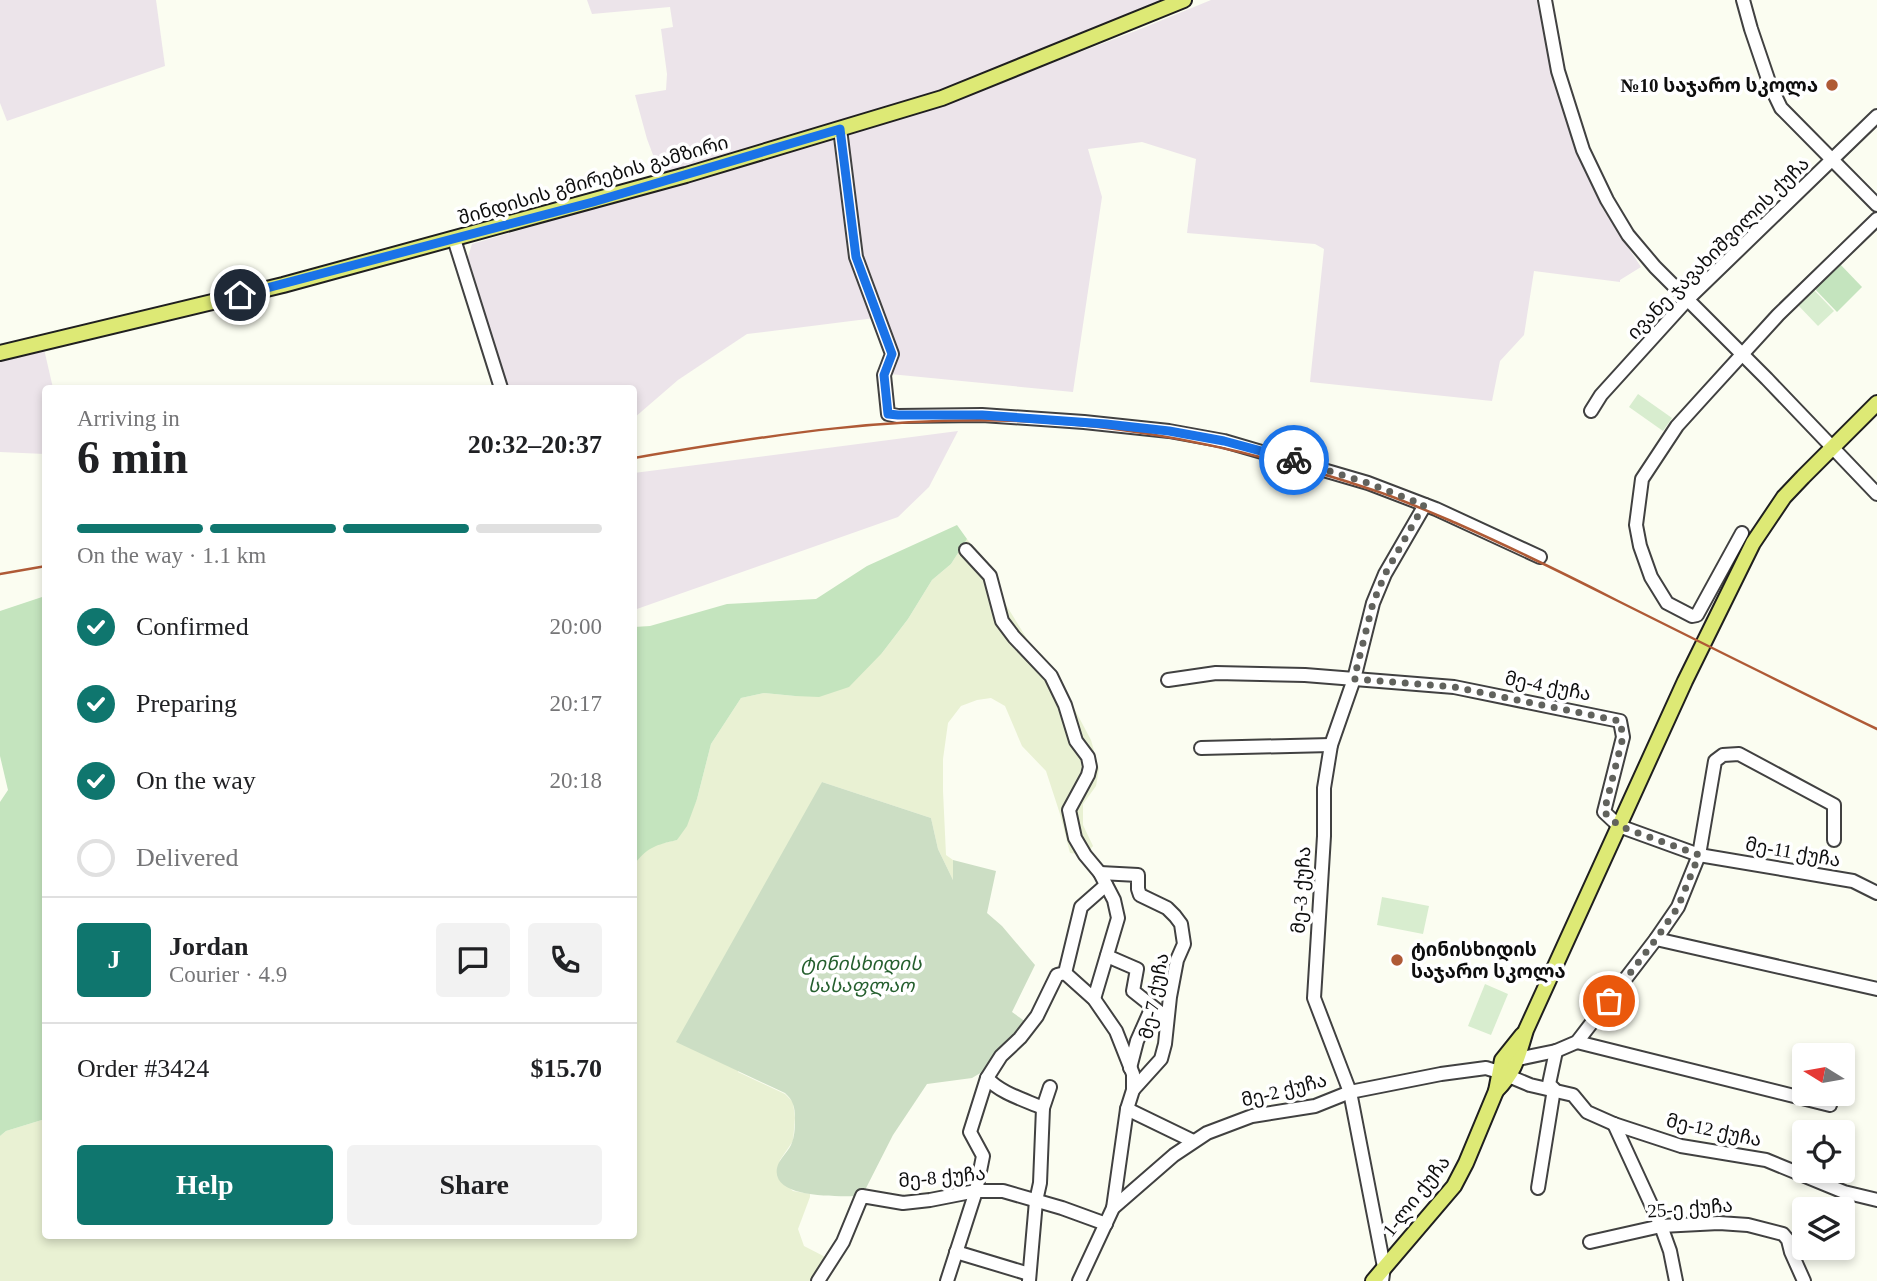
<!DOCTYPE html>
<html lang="en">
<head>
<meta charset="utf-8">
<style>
  body { margin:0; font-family:"Times New Roman","Noto Sans Georgian",serif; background:#f2f2f2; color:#202124; height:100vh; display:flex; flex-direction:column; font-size:26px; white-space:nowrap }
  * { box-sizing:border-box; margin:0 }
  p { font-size:23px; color:#757577 }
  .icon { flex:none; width:38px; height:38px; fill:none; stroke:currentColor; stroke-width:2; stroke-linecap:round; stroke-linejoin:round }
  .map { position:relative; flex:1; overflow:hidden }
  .details { position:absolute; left:42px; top:385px; width:595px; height:854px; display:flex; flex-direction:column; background:#fff; border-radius:7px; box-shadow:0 4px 10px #0003 }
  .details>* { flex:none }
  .needle { width:46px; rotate:281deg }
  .fabs { position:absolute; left:1792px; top:1043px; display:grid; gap:14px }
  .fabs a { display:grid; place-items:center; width:63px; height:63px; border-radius:7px; background:#fff; box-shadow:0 4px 10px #0003; font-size:35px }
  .pin { position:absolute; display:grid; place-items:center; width:60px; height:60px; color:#fff; margin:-30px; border:4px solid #fff; border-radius:50%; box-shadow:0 2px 7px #0007 }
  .courier { position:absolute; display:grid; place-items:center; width:70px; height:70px; margin:-35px; border:5px solid #1a73e8; border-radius:50%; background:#fff; color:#222; box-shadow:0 2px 9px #0007 }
  .headline em { font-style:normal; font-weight:700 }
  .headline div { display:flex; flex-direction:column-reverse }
  .headline { display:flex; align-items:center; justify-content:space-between; height:119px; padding:0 35px }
  h1 { font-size:46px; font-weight:700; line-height:52px }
  .bar { display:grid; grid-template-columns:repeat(4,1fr); gap:10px 7px; align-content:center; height:84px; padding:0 35px }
  .bar i { height:9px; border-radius:5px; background:#e0e0e0 }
  .bar .on { background:#0f766e }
  .bar p { grid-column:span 4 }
  .line { display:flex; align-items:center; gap:18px; padding:0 35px; border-top:2px solid #e0e0e0 }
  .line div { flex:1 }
  .round { display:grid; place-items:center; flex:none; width:74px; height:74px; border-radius:7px; background:#f2f2f2 }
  ol { padding:0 35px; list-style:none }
  li { display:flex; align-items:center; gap:21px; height:77px }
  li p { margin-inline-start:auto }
  li .icon { padding:7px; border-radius:50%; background:#0f766e; color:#fff; stroke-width:4 }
  li:last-child { color:#757577 }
  li i { width:38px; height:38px; border:4px solid #e0e0e0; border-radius:50% }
  .primary-button { display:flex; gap:14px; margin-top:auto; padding:14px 35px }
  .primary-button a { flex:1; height:80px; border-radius:7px; background:#0f766e; color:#fff; font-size:28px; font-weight:700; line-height:80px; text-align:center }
  .primary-button a+a { background:#f2f2f2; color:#202124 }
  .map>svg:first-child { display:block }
</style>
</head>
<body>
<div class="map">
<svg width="1877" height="1281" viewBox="0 0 1877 1281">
  <rect width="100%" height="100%" fill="#fbfdf1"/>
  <g fill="#ece4ea">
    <path d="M0,0H156L165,66L7,121L0,103Z"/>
    <path d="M587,0H1161L938,93L661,176L647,139L635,95L666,90L667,74L661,29L673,27L670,7L592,14Z"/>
    <path d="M1211,0H1538L1554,78L1575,147L1603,209L1641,267L1620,280V282L1534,271L1524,335L1500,361L1492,401L1310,382L1324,249L1315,244L1187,233L1196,159L1142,142L1088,149L1102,197L1073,392L890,374L896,354L882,309L860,258L846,147L849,135L931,109L1138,30Z"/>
    <path d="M833,138L852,265L875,318L747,334L678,380L634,418V388H506L468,257L472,244Z"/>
    <path d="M44,349L53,388H46L45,454L0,452V360Z"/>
    <path d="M958,431L929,487L898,517L634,610V473Z"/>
  </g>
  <path fill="#e9f1d3" d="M967,539L997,579L1003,600L1032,647L1052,667L1091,740L1099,769L1096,786L1083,804V825L1093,846L1085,855L1070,853L1060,814L1046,771L1022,746L1005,706L991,698L977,700L961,706L948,723L943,759V791L946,855L953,860L954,882L938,849L931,818L822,782L738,1072L785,1094L793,1102L795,1118L793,1141L780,1160L777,1172L778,1178L793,1191L810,1194V1197L798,1229L804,1246L833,1261L819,1281H0V1136L6,1131L45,1119L46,1236H634V865L641,855L654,845L677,840L697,799L711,744L741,698L764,693L795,696L882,653L908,619L932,580L951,564Z"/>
  <g fill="#c4e4be">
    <path d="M1838,262L1862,287L1837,312L1812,286Z"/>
    <path d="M957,525L967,539L951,564L932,580L908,619L882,653L849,687L819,697L795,696L764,693L741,698L711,744L697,799L687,826L677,840C656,845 647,847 634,865V627L650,626L727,604L816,599L867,566Z"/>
    <path d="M45,596V1119L6,1131L0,1136V802L8,790L0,756V611Z"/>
  </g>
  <path fill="#ccdec4" d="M822,782L931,818L938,849L953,880V860L996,871L987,913L1002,926L1035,965L1012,1012L1030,1025L987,1078L982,1072L972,1078L927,1084L893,1135L862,1196C843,1196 771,1200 777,1168C779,1159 787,1153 791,1145C795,1137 795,1126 795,1118C795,1107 793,1100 785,1093L676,1042Z"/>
  <g fill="#d8edcf">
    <path d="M1813,289L1834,311L1818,326L1797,304Z"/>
    <path d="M1638,394L1672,418L1663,431L1629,407Z"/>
    <path d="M1382,897L1429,906L1423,934L1377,925Z"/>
    <path d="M1485,984L1508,994L1491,1035L1468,1026Z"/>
  </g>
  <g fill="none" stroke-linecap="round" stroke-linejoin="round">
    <g stroke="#414141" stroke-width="16">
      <g id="minor">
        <path d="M1545,0L1558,71L1583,150L1607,200L1628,235L1655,267L1767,379L1877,494"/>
        <path d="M1743,0L1751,29L1770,85L1781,108L1877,205"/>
        <path d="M840,129L856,257L892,354L884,375L888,414L898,416L982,415L1084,422L1169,431L1224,441L1368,483L1436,509L1540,557"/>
        <path d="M454,239L501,388"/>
        <path d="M1591,411L1601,395L1688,299L1877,116"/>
        <path d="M1742,533L1697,615L1692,616L1667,603L1651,577L1640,546L1636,525L1642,479L1677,426L1706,394L1778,315L1877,219"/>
        <path d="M966,550L990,576L1002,621L1014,637L1051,676L1065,705L1076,741L1088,757L1090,767L1088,775L1069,810L1075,838L1085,855L1100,873L1114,900L1118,918L1094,999"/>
        <path d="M1168,680L1216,673L1305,675L1454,687L1620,721L1623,737L1604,812L1619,826L1699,855L1853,881L1877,893"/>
        <path d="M1201,748L1331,745"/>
        <path d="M1100,873L1138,875V889L1140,895L1167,908L1175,916L1181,924L1184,944L1177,960L1170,997L1165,1044L1161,1059L1133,1090"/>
        <path d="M1656,939L1877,989"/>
        <path d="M1107,956L1137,969L1133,991L1167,1018"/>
        <path d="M1065,973L1094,999L1116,1031L1133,1074V1090L1127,1109L1113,1208"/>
        <path d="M1577,1042L1830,1105"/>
        <path d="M1510,1056L1518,1059L1556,1051L1577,1042L1656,939L1678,907L1699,855L1715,761L1723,755L1739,754L1834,805V840"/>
        <path d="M1130,1068L1137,1041L1152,1007"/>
        <path d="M987,1078C1000,1093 1025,1100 1043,1108"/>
        <path d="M1127,1109L1193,1141"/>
        <path d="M1614,1124L1661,1226L1670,1251L1676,1281"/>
        <path d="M1538,1188L1554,1089L1549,1084L1556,1051"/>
        <path d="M1590,1242L1661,1226L1719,1223L1748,1225L1783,1234L1788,1240L1791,1252L1804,1281"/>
        <path d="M956,1252L1029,1274"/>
        <path d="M818,1281L843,1242L862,1196L903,1203L930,1200L976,1191H1003L1062,1208L1106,1224"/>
        <path d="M947,1281L976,1191L983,1156L970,1132L987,1078L1001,1056L1020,1038L1037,1016L1057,975L1065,973L1081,907L1106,885"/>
        <path d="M1029,1281L1036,1201L1040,1183L1043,1108L1050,1087"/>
        <path d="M1079,1281L1113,1208L1174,1155L1207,1133L1252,1116L1315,1106L1350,1092L1441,1074L1486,1068L1499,1072L1530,1085L1573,1095L1587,1112L1614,1124L1681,1146L1766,1160L1844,1192L1877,1200"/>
        <path d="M1382,1281L1384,1267L1350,1092L1314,998L1324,836V788L1331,745L1354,679L1373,603L1385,574L1425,505"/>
      </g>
    </g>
    <g stroke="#1f1f1f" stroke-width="18">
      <g id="major">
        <path d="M0,353L283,285L686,175L942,98L1184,0"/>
        <path d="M1496,1091C1516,1071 1518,1056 1526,1030L1685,681L1753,543L1784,497L1803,477L1877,403"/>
        <path d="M1373,1281L1454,1186L1466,1163L1496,1091L1502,1060L1522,1035"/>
      </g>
    </g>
    <use href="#minor" stroke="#fff" stroke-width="12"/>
    <use href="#major" stroke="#dde975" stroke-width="14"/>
    <g stroke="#af5a36" stroke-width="2.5">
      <path d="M634,458C768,435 902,414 1038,422C1151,428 1265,454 1373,490C1401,499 1430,512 1458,524C1512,548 1565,574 1618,601C1704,644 1790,687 1877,729"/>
      <path d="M0,574L46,566"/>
    </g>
  </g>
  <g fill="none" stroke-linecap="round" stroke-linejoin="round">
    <path stroke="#61625d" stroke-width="7" stroke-dasharray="0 12.6" d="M1294,460L1368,483L1424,505L1385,574L1373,603L1354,679L1454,687L1620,721L1623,737L1604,812L1619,826L1699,855L1678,907L1656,939L1609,1001"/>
    <path stroke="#1a73e8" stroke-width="9" d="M240,295L593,202L840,129L856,257L892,354L884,375L888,414L898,415H982L1106,424L1169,431L1224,441L1294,460"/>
  </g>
  <g fill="#af5a36" stroke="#fff" stroke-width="2.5">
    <circle cx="1832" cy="85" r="7"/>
    <circle cx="1397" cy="960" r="7"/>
  </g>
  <g text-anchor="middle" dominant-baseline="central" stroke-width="7" stroke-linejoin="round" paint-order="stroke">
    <g font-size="19" font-weight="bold" fill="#0e0e0e" stroke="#fff" text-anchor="end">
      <text x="1818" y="85">№10 საჯარო სკოლა</text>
      <text x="1411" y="949" text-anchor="start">ტინისხიდის<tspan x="1411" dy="22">საჯარო სკოლა</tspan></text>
    </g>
    <g font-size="19" fill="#0e0e0e" stroke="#fff">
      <text transform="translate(593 180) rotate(-16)">შინდისის გმირების გამზირი</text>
      <text transform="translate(1718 248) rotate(-45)">ივანე ჯავახიშვილის ქუჩა</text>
      <text transform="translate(1548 686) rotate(11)">მე-4 ქუჩა</text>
      <text transform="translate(1793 852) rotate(10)">მე-11 ქუჩა</text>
      <text transform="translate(1301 890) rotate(-86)">მე-3 ქუჩა</text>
      <text transform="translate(1154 996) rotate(-79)">მე-7 ქუჩა</text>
      <text transform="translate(1284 1090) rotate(-14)">მე-2 ქუჩა</text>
      <text transform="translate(1714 1130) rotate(12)">მე-12 ქუჩა</text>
      <text transform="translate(942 1177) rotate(-5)">მე-8 ქუჩა</text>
      <text transform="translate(1416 1196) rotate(-52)">1-ლი ქუჩა</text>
      <text transform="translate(1690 1208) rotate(-4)">25-ე ქუჩა</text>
    </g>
    <g font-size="19" font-style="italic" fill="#255f2e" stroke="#fff">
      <text x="861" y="963">ტინისხიდის<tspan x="861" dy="22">სასაფლაო</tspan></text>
    </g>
  </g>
</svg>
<div class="fabs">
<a><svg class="needle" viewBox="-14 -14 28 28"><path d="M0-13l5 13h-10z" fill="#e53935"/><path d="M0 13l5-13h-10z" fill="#757577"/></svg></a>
<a><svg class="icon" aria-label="locate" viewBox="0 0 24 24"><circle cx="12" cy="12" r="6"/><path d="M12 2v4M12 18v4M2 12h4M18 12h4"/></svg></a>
<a><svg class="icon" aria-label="layers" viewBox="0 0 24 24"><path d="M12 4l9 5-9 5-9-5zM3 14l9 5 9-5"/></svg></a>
</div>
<div class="pin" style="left:1609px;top:1001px;background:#ea580c"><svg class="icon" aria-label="bag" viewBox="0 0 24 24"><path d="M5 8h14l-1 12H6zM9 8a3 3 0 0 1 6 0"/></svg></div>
<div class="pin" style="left:240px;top:295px;background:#1f2937"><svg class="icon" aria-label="home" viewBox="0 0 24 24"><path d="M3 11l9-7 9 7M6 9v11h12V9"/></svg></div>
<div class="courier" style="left:1294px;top:460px"><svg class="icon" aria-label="bike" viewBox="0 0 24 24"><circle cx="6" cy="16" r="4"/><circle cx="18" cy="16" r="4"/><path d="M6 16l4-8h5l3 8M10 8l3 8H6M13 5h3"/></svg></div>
<section class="details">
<div class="headline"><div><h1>6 min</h1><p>Arriving in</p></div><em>20:32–20:37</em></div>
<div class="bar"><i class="on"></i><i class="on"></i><i class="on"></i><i></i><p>On the way · 1.1 km</p></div>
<ol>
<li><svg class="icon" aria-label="check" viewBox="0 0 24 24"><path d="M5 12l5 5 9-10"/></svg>Confirmed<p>20:00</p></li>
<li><svg class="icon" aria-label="check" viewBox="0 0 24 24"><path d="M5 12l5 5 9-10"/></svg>Preparing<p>20:17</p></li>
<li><svg class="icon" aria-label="check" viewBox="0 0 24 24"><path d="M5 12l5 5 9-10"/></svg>On the way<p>20:18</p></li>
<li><i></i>Delivered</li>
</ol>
<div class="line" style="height:126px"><b class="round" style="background:#0f766e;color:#fff">J</b><div><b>Jordan</b><p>Courier · 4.9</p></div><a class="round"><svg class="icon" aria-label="chat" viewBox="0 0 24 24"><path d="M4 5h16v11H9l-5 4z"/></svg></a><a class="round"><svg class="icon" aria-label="phone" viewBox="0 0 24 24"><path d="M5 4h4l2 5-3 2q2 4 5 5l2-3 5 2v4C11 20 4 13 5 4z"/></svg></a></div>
<div class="line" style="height:91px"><div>Order #3424</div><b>$15.70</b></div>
<div class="primary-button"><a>Help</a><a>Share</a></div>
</section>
</div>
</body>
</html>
